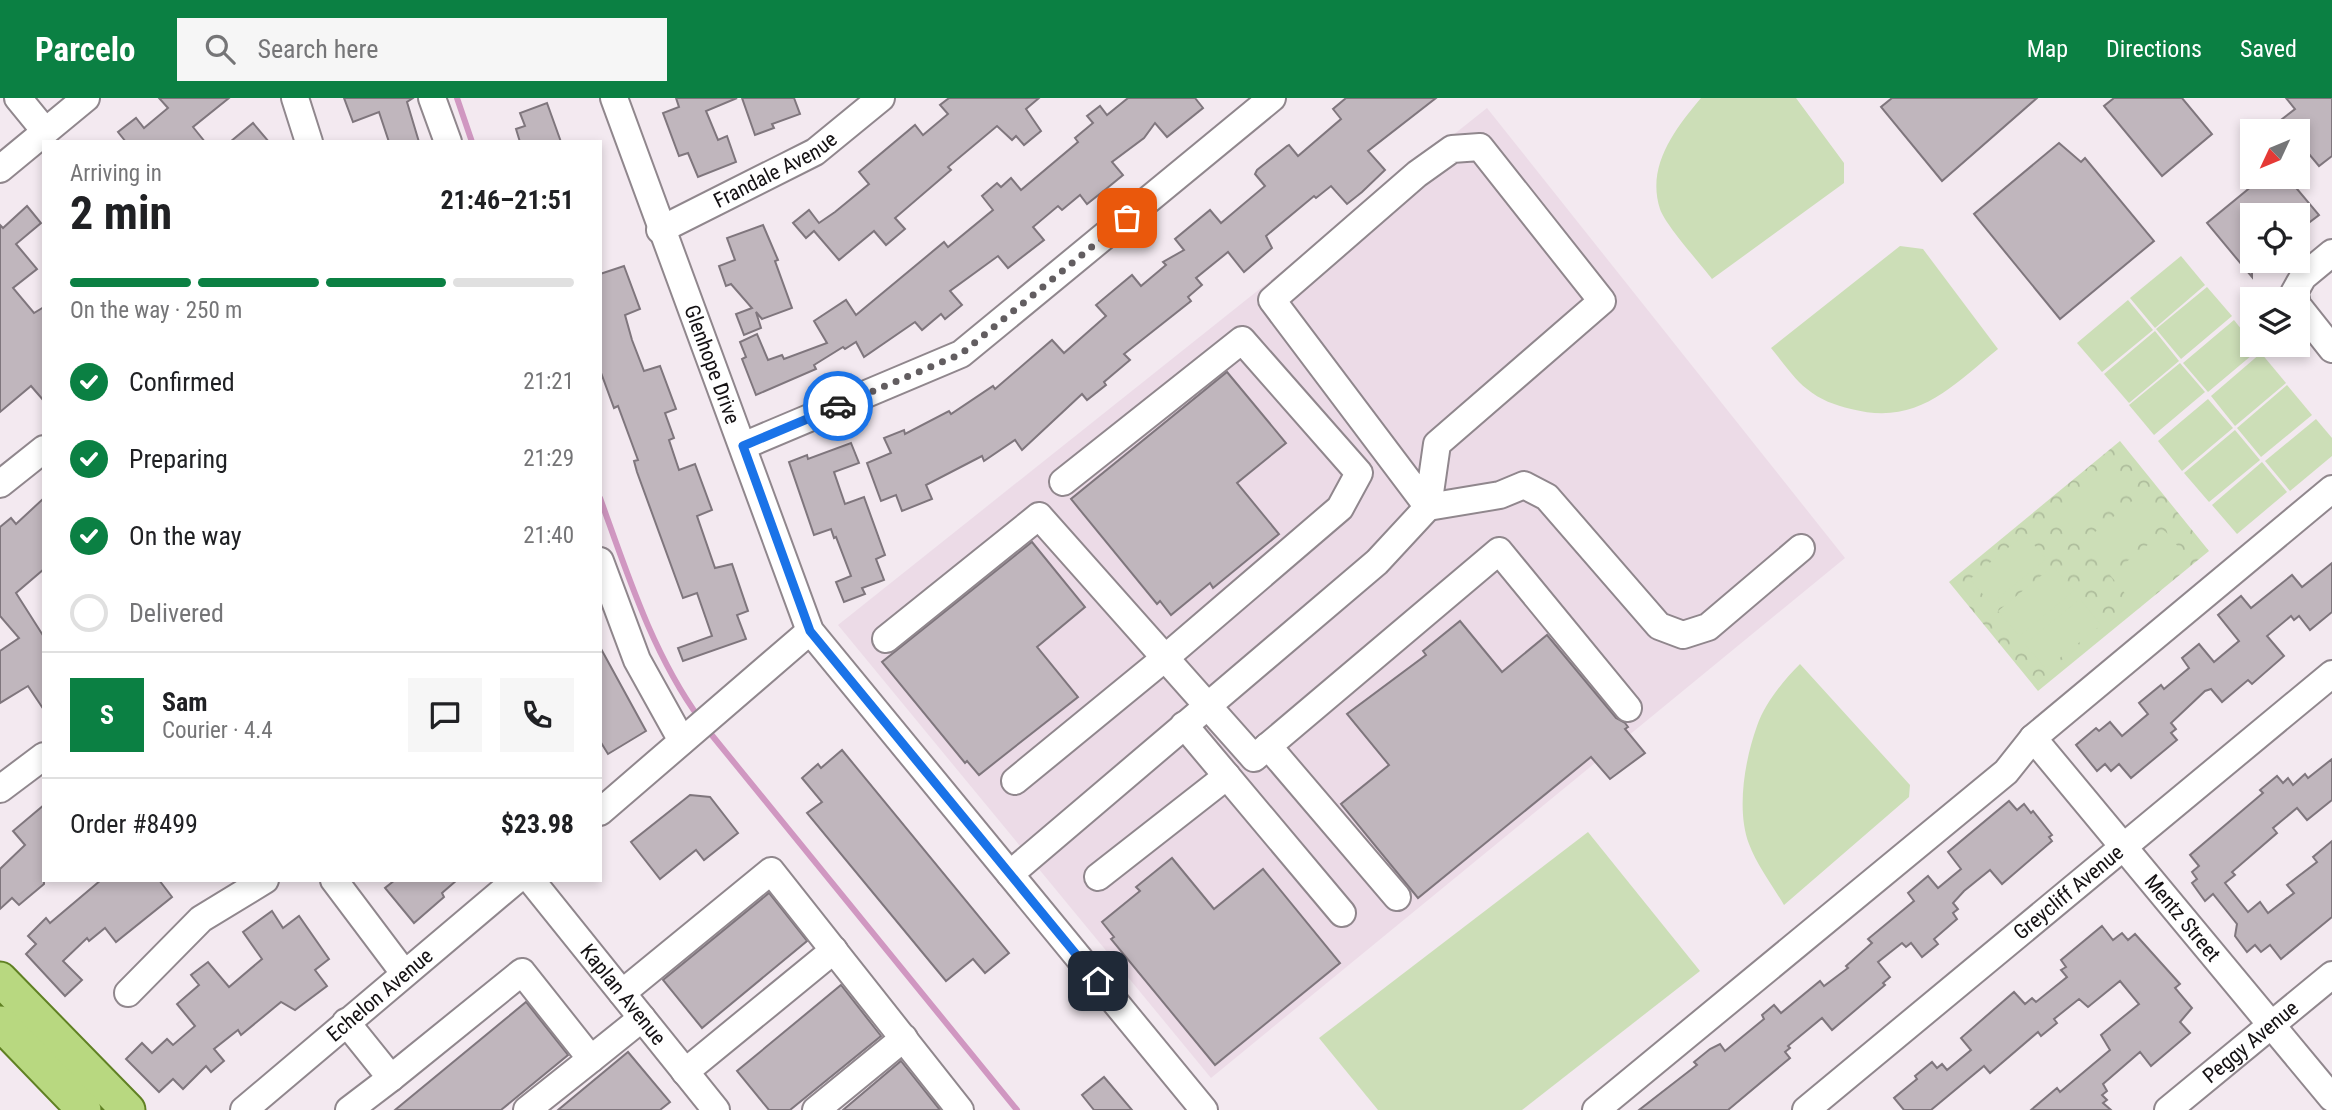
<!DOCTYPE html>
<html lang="en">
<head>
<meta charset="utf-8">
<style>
  body { margin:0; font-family:"Roboto Condensed",sans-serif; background:#f6f6f6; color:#202124; height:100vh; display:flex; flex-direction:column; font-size:26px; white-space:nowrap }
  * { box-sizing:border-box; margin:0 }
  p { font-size:23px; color:#757577 }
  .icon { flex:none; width:38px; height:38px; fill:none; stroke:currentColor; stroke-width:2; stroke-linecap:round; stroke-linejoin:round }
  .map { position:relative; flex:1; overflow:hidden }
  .sheet { position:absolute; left:42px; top:42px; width:560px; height:742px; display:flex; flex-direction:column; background:#fff; border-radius:0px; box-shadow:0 4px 10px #0003 }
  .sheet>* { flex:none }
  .needle { width:46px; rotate:226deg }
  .fabs { position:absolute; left:2240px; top:21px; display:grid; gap:14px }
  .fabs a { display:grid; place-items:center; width:70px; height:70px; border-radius:0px; background:#fff; box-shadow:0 4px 10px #0003; font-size:35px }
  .pin { position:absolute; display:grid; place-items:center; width:60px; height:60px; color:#fff; margin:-30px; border-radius:14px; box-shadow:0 4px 10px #0006 }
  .courier { position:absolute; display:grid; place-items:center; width:70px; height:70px; margin:-35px; border:5px solid #1a73e8; border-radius:50%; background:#fff; color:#222; box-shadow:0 2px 9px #0007 }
  .summary em { font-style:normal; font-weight:700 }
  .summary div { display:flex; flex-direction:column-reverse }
  .summary { display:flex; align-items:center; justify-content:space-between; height:119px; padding:0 28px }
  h1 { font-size:46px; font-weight:700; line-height:52px }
  .bar { display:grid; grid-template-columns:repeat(4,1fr); gap:10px 7px; align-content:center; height:84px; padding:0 28px }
  .bar i { height:9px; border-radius:5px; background:#e0e0e0 }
  .bar .current { background:#0b8043 }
  .bar p { grid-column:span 4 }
  .line { display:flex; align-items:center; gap:18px; padding:0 28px; border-top:2px solid #e0e0e0 }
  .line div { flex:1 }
  .round { display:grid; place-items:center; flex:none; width:74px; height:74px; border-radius:0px; background:#f6f6f6 }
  ol { padding:0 28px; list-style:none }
  li { display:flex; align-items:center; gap:21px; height:77px }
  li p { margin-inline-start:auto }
  li .icon { padding:7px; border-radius:50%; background:#0b8043; color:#fff; stroke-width:4 }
  li:last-child { color:#757577 }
  li i { width:38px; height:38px; border:4px solid #e0e0e0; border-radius:50% }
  header { display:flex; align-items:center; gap:42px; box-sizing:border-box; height:98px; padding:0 35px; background:#0b8043; color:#fff }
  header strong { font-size:33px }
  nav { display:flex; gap:38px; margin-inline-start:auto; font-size:24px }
  .search { width:490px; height:63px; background:#f6f6f6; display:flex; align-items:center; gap:18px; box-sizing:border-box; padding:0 24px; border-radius:0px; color:#757577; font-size:26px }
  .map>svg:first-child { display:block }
</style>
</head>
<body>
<header>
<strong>Parcelo</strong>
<div class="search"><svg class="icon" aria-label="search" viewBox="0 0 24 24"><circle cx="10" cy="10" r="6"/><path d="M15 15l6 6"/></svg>Search here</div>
<nav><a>Map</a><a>Directions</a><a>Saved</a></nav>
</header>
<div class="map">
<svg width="2332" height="1012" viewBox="0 0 2332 1012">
  <defs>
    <pattern id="park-crowns" width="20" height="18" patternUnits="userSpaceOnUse" patternTransform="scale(1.75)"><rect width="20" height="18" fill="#ccdeb7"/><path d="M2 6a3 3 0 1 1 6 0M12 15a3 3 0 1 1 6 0" fill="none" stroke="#aebd9c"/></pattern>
  </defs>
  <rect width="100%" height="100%" fill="#f3e9f0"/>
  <path fill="#ecdbe7" d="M1487,10L1845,460L1211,980L838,527Z"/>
  <path fill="url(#park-crowns)" d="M2120,343L2209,453L2038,593L1949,484Z"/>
  <g fill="#ccdeb7">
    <path d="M1701,0H1796L1844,65V85L1712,181C1700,165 1666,128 1660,111C1646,68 1675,31 1701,0Z"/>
    <path d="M1900,148L1923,151L1998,251C1950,290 1917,328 1851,311C1835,307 1820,302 1807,291C1793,280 1782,263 1771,250Z"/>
    <path d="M2181,158L2205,187L2155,230L2130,200Z"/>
    <path d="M2207,189L2232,218L2181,261L2156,231Z"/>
    <path d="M2128,202L2153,232L2102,274L2077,245Z"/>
    <path d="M2234,222L2258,252L2208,294L2183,265Z"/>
    <path d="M2155,233L2179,263L2129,305L2104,276Z"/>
    <path d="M2261,255L2286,285L2235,328L2211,298Z"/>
    <path d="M2180,265L2205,294L2154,337L2129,307Z"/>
    <path d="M2287,287L2312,317L2261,359L2237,330Z"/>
    <path d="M2208,301L2233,330L2182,373L2158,343Z"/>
    <path d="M2316,321L2332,340V358L2290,393L2265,363Z"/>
    <path d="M2235,332L2260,362L2209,404L2184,375Z"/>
    <path d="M2262,364L2287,394L2237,436L2212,407Z"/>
    <path d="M2111,366L2132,391L2077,436L2056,410Z"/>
    <path d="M2137,399L2158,424L2104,469L2083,444Z"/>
    <path d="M2165,433L2186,458L2131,503L2110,477Z"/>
    <path d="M2025,436L2046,461L1991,506L1970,481Z"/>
    <path d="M2053,468L2074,493L2019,538L1998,513Z"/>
    <path d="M2080,501L2101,527L2046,571L2025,546Z"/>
    <path d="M1800,566L1910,687L1909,699L1784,807C1772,787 1757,767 1749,746C1736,712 1745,661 1757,628C1765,605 1783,583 1800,566Z"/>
    <path d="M1588,734L1700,873L1522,1012H1378L1319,940Z"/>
  </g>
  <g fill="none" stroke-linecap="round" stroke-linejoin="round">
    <g stroke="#d097c1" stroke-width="6">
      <path d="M457,0L472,44"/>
      <path d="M600,400C627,475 653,557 700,621"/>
      <path d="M706,630L1017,1012"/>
    </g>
  </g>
  <g fill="#c0b6bd" stroke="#7f767d" stroke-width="2">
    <path d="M159,0H229L193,29L205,44H126L118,34L136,20L144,30L168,10Z"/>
    <path d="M344,0H413L407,4L419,44H389L379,14L353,24Z"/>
    <path d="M676,0H737L706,13L718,42L727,38L736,64L698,79L688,55L679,58L663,15L679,9Z"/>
    <path d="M742,0H794L800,16L772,26L774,30L755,37Z"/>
    <path d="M949,0H1039L1026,11L1041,33L1024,47L1016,38L1012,42L997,28L948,69L951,72L895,120L905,131L886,147L874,133L839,162L814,133L806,140L793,125L809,112L819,125L835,114L869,86L859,74L915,27L923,37L948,16L940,7Z"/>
    <path d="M1128,0H1195L1203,10L1167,39L1155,25L1144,40L1112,64L1123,77L1106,91L1087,106L1080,97L1062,112L1058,108L1033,129L1044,142L1008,170L998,158L950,193L962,207L945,221L941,216L922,232L915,224L864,259L856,244L845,251L843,249L814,267L816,271L756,297L742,261L746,259L740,244L757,236L768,262L782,257L784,261L827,245L814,223L846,202L856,217L944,144L948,149L993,112L982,98L997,85L1001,89L1011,80L1021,92L1078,44L1075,40L1093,25L1087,18L1100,8L1107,17Z"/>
    <path d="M1346,0H1436L1368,53L1385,72L1362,94L1347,106L1331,88L1316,100L1314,98L1266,138L1272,150L1244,174L1228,154L1196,180L1202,187L1188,199L1191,203L1124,256L1130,262L1104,284L1106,287L1087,302L1082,296L1022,352L1015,342L984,363L982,358L926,387L932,401L902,413L896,397L881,403L867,365L891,355L884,340L904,332L905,336L949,313L951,316L993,288L995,291L1052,242L1064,255L1106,218L1096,207L1132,177L1141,188L1166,167L1163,164L1184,152L1175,141L1210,112L1221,125L1265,88L1255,76L1257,72L1287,48L1289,47L1298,58L1341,21L1333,11Z"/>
    <path d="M1892,0H2037L1942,83L1881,9Z"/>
    <path d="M2114,0H2182L2212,36L2162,78L2104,8Z"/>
    <path d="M2286,0H2332V58L2319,68L2298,43V33H2290L2281,22L2295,11Z"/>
    <path d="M547,5L561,44H520L516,31L525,28L520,15Z"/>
    <path d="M253,25L269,44H230Z"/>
    <path d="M2059,45L2081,64L2085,60L2154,143L2060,221L1974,116Z"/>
    <path d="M2263,79H2287L2319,117L2298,133V117H2252V179L2207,125Z"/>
    <path d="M27,108L41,125L16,146L37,171L13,190L34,215L44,209V303L31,288L0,314V127L3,130Z"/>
    <path d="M763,127L778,162L775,163L792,210L762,221L756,214L761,230L744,237L736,216L752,210L731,186L726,188L719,168L735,162L727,140Z"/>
    <path d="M624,168L640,211L625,217L632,242L644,273L660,268L676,311L665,315L674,340L669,342L679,372L695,366L712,412L697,418L715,470L732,466L748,513L737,517L746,541L683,563L678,550L712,538L697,495L683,500L637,374L634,363L638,362L618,308L614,310L600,272V176Z"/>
    <path d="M1227,274L1286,345L1237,385L1279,436L1213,490L1210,485L1171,517L1160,503L1157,506L1071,401Z"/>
    <path d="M851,345L859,365L834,374L845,406L864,399L885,457L876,461L884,482L862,490L865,496L844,504L836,484L851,478L836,439L834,440L831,431L814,437L789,364L807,357L808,361Z"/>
    <path d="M44,400V471L16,495L44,539V612L28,588L0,605V553L19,540L0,518V429L11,420L16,426Z"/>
    <path d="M1032,444L1085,509L1037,549L1078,599L979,677L967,663L965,665L882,564Z"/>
    <path d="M2332,465V514L2310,532L2299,518L2294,522L2291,518L2267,538L2284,558L2252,586L2248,582L2222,604L2211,591L2205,593L2171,625L2176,631L2171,635L2177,642L2131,680L2119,666L2111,673L2105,666L2097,673L2076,647L2096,630L2099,633L2110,624L2122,638L2148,616L2139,605L2161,587L2164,591L2189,570L2182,560L2199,546L2214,564L2239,543L2218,517L2241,498L2251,510L2292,477L2302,489Z"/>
    <path d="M1460,523L1502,574L1547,537L1616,620L1625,625L1628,629L1625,631L1645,655L1610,681L1591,659L1418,800L1341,706L1389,667L1347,616L1426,557L1423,553Z"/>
    <path d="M600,549L646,633L608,656L600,643Z"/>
    <path d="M842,652L1009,855L985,875L973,861L946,883L807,715L822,704L802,680L818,666L821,670Z"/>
    <path d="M2332,661V702L2307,722L2297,710L2273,730L2277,735L2232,774L2235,777L2225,785L2248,814L2260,804L2268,815L2294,795L2287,787L2317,764L2313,759L2332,743V819L2281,861L2270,847L2261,854L2255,847L2247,854L2235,838L2237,826L2213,796L2205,803L2192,785L2197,781L2192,774L2199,768L2190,757L2263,695L2260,692L2277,678L2283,685L2288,680L2293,687L2305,676L2308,680Z"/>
    <path d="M690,697L710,699L738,735L704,762L696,752L660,781L631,744Z"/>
    <path d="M2009,703L2017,712L2024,706L2031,715L2033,713L2052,737L2049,739L2052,743L2002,786L1990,772L1964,793L1953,805L1958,811L1953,815L1957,821L1934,841L1938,846L1922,859L1911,845L1906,849L1902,845L1878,864L1890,879L1883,885L1885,887L1832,932L1822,920L1788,948L1790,950L1785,954L1790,960L1728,1012H1639L1697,967L1694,964L1710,951L1720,946L1725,953L1764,921L1762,917L1774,907L1781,915L1820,883L1824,888L1848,870L1846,868L1872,845L1868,841L1914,803L1908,795L1928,778L1938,790L1961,771L1948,754Z"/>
    <path d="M44,707V786L19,807L12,800L0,811V771L25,747L13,733Z"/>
    <path d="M1172,760L1214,811L1263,771L1340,865L1215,967L1111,841L1114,839L1102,824L1140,793L1136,789Z"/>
    <path d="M101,782H159L172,799L116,844L105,830L89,843L87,840L63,863L82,882L65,898L26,856L36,846L28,838L46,820L50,825Z"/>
    <path d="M395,782H457L442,795L444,799L414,825L385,790Z"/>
    <path d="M769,795L807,843L702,930L663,882Z"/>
    <path d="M272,813L283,830L299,818L329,861L315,872L327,888L295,912L281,904L241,937L238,932L214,951L224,963L211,974L206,968L183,991L173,981L159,994L126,961L142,945L152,955L167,941L173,947L195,928L177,906L199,887L191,877L208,864L229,889L262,861L243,834Z"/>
    <path d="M2102,828L2113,842L2122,835L2128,842L2135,836L2180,886L2175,890L2192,910L2180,924L2190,935L2151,968L2140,954L2103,986L2107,993L2102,997L2107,1002L2103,1005L2111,1012H2031L2057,990L2060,994L2110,952L2101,937L2139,906L2120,883L2088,909L2079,901L2054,921L2057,925L2041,938L2038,934L1990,975L1984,968L1931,1012H1904L1894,1000L1917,981L1915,978L1932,964L1937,970L1942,966L1947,972L1971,952L1961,940L2014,894L2025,906L2032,900L2036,904L2067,879L2061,872L2066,869L2061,862Z"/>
    <path d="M841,887L881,938L790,1012H769L737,973Z"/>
    <path d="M526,904L568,957L501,1012H395Z"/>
    <path d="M628,954L670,1004L660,1012H558Z"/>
    <path d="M901,963L940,1012H843Z"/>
    <path d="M1104,979L1132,1012H1094L1082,997Z"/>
  </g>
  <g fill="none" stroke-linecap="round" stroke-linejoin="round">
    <g stroke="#90878d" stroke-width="30">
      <g id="minor">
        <path d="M18,0L45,33"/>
        <path d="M295,0L309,44"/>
        <path d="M432,0L448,44"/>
        <path id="s1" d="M614,0L810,533L1204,1012"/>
        <path d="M0,71L86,0"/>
        <path id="s2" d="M660,132L815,54L881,0"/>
        <path d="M2296,201L2294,195L2303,179L2332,155"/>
        <path d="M2298,208L2332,251"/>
        <path d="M743,348L961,256L1272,0"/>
        <path d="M0,386L44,351"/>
        <path d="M1428,409L1500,397L1524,387L1547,399L1659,528L1683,537L1708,529L1801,450"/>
        <path d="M600,463L637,562L682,643"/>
        <path d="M886,541L1039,418L1254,660L1499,453L1628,610"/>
        <path d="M1184,627L1342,815"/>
        <path id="s3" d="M2033,640L2332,1000"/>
        <path d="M1268,648L1397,799"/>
        <path d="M1015,683L1165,560L1340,410L1359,375L1242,242L1063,384"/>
        <path d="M0,691L44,658"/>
        <path d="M600,714L810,533"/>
        <path d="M1010,776L1377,464L1428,409L1437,346L1602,203L1480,49L1452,51L1417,76L1272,202L1428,409"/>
        <path d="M1098,779L1227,678"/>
        <path d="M334,782L404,875"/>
        <path id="s4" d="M531,782L716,1012"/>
        <path d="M128,895L201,821L265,782"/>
        <path d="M622,895L771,773L960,1012"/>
        <path d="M346,924L391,980L349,1012"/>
        <path d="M685,974L834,852"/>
        <path d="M391,980L522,874L591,961L642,920"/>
        <path id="s5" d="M244,1012L516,782"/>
        <path d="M527,1012L591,961"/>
        <path d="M816,1012L904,940"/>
        <path d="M1596,1012L2006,674L2033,640L2332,391"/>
        <path id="s6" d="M1806,1012L2332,576"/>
        <path id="s7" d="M2168,1012L2332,877"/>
      </g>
    </g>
    <g stroke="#608123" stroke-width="37">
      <g id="major">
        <path d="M0,881L128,1012"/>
        <path d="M0,925L84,1012"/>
      </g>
    </g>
    <use href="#minor" stroke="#fff" stroke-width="26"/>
    <use href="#major" stroke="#b8d880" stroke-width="33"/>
  </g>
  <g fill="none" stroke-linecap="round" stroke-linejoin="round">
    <path stroke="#625d60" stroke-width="7" stroke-dasharray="0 12.6" d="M838,308L961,256L1127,120"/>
    <path stroke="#1a73e8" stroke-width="9" d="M838,308L743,348L810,533L1098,883"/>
  </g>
  <g text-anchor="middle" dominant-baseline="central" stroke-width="7" stroke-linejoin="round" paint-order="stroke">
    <g font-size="21" fill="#141113" stroke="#fff">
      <text stroke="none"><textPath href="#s2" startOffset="130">Frandale Avenue</textPath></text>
      <text stroke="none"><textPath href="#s1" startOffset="284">Glenhope Drive</textPath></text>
      <text stroke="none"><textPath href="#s6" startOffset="341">Greycliff Avenue</textPath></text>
      <text stroke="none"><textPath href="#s3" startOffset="234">Mentz Street</textPath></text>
      <text stroke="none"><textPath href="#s5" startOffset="178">Echelon Avenue</textPath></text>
      <text stroke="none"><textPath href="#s4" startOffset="147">Kaplan Avenue</textPath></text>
      <text stroke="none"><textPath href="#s7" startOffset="107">Peggy Avenue</textPath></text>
    </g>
  </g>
</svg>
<div class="fabs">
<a><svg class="needle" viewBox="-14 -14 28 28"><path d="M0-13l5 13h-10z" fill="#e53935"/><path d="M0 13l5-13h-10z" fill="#757577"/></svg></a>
<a><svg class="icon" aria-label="locate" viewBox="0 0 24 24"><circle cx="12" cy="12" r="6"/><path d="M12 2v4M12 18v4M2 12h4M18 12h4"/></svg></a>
<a><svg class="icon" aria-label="layers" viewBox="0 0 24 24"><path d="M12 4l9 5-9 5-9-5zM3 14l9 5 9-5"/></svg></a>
</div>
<div class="pin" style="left:1127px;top:120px;background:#ea580c"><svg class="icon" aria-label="bag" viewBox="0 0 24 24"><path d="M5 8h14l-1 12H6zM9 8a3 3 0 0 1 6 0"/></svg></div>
<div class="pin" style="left:1098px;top:883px;background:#1f2937"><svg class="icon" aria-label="home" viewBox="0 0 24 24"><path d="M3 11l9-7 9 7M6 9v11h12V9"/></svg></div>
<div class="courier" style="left:838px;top:308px"><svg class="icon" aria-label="car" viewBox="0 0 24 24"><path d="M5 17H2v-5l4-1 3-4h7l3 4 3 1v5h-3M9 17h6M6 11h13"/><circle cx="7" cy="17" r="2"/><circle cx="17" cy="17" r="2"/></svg></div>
<section class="sheet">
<div class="summary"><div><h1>2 min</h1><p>Arriving in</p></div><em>21:46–21:51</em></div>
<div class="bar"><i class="current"></i><i class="current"></i><i class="current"></i><i></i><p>On the way · 250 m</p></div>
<ol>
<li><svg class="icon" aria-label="check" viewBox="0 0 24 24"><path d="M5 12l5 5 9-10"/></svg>Confirmed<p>21:21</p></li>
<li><svg class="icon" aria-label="check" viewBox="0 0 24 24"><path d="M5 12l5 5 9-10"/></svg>Preparing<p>21:29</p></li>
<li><svg class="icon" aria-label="check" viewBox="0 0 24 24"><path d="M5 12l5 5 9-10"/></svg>On the way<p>21:40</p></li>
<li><i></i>Delivered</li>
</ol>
<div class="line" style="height:126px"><b class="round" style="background:#0b8043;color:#fff">S</b><div><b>Sam</b><p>Courier · 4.4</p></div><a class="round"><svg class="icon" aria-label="chat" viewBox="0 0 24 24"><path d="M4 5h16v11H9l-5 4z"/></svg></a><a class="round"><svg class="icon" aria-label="phone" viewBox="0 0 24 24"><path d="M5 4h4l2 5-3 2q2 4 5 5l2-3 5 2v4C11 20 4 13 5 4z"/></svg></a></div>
<div class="line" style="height:91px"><div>Order #8499</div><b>$23.98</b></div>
</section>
</div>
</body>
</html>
